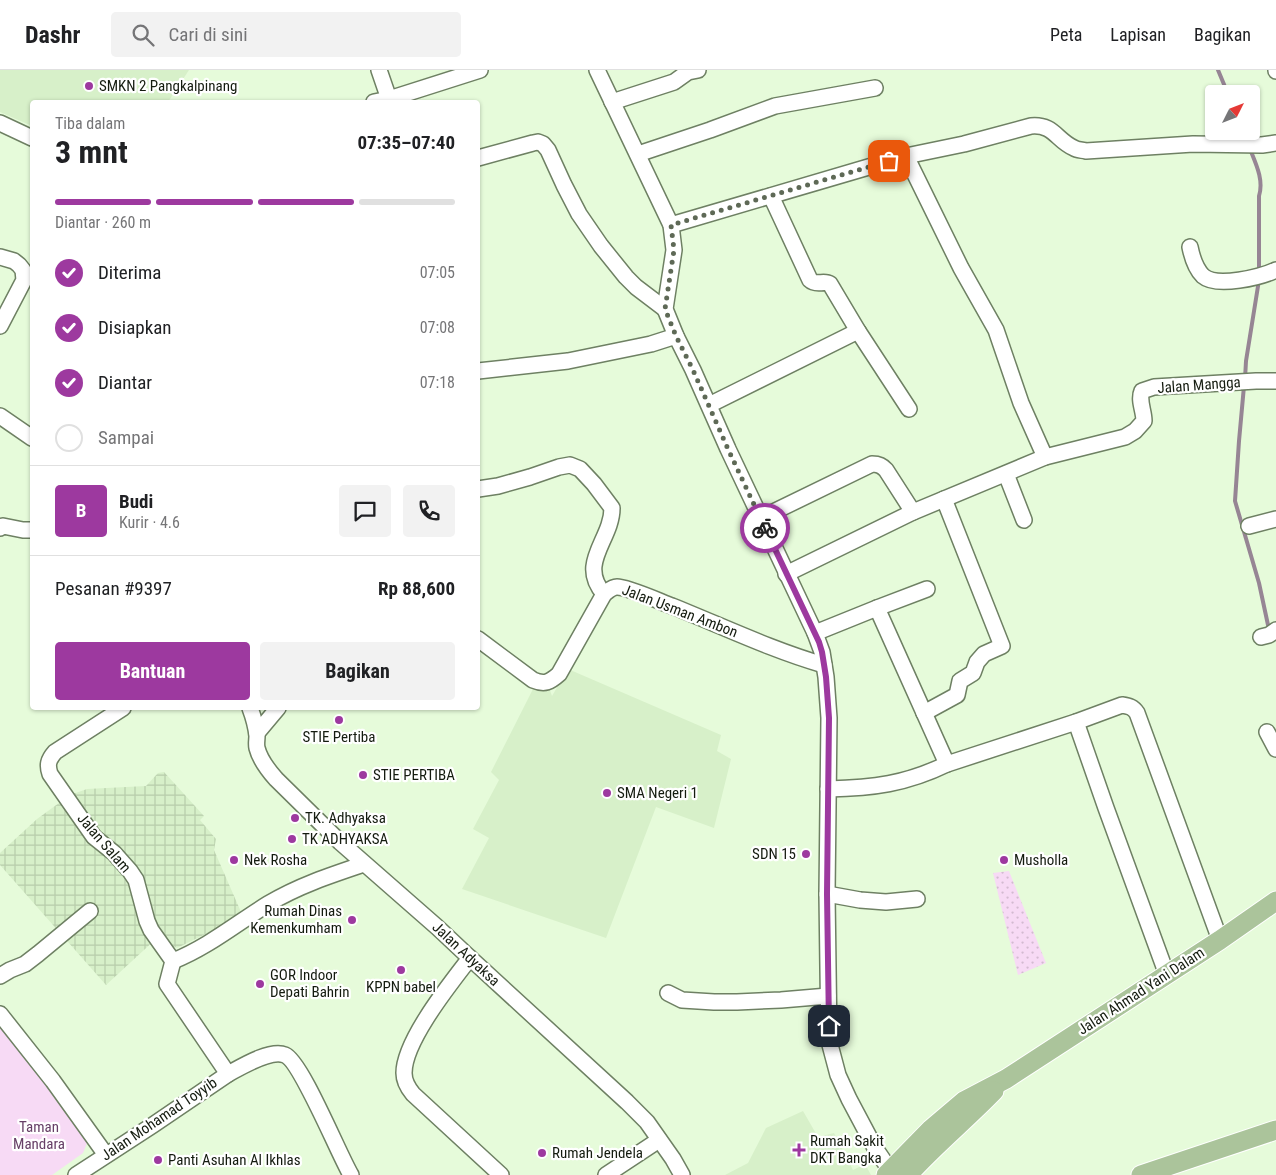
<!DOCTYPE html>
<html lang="id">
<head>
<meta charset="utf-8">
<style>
  body { margin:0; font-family:"Roboto Condensed",sans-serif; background:#f2f2f2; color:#202124; height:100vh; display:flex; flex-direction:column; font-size:19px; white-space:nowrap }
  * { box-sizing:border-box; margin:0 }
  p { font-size:16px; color:#757577 }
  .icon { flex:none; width:28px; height:28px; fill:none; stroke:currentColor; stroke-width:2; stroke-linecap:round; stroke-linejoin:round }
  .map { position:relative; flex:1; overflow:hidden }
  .sheet { position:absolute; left:30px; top:30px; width:450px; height:610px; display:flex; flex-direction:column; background:#fff; border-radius:5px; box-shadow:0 1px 4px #0004 }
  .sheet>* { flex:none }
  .needle { width:32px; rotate:48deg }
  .fabs { position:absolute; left:1205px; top:15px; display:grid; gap:10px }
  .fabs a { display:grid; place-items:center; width:55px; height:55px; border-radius:5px; background:#fff; box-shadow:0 1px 4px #0004; font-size:25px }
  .pin { position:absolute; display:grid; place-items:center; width:42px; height:42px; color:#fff; margin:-21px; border-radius:10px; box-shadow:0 2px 8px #0006 }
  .courier { position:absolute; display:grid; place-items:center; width:50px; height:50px; margin:-25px; border:4px solid #9d399f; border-radius:50%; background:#fff; color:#222; box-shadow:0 1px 6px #0007 }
  .head em { font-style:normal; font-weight:700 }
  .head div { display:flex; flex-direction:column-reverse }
  .head { display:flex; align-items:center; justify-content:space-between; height:85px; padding:0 25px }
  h1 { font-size:32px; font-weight:700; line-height:38px }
  .bar { display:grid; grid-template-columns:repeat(4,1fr); gap:8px 5px; align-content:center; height:60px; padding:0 25px }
  .bar i { height:6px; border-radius:4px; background:#e0e0e0 }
  .bar .active { background:#9d399f }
  .bar p { grid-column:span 4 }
  .line { display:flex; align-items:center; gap:12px; padding:0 25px; border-top:1px solid #e0e0e0 }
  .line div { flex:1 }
  .round { display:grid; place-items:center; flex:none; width:52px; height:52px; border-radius:5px; background:#f2f2f2 }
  ol { padding:0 25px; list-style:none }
  li { display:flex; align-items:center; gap:15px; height:55px }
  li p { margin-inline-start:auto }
  li .icon { padding:5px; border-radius:50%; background:#9d399f; color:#fff; stroke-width:4 }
  li:last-child { color:#757577 }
  li i { width:28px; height:28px; border:2px solid #e0e0e0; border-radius:50% }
  .cta { display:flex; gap:10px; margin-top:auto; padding:10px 25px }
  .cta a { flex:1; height:58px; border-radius:5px; background:#9d399f; color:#fff; font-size:20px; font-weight:700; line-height:58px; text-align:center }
  .cta a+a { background:#f2f2f2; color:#202124 }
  header { display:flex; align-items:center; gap:30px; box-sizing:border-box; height:70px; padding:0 25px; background:#fff; border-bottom:1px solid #e0e0e0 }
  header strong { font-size:24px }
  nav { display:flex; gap:28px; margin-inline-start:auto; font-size:18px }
  .search { width:350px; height:45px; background:#f2f2f2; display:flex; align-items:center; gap:12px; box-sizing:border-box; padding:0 18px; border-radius:5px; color:#757577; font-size:19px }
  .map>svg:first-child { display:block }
</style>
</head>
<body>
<header>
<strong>Dashr</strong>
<div class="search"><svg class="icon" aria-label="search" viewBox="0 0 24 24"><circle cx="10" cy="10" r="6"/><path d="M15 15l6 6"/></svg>Cari di sini</div>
<nav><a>Peta</a><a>Lapisan</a><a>Bagikan</a></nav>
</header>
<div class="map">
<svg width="1276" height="1105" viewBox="0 0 1276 1105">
  <defs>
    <pattern id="industrial-grid" width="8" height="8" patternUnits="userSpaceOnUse" patternTransform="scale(1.25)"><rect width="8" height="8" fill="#d7f0c9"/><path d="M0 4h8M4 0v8" fill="none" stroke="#b8cdab"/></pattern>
    <pattern id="grass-dots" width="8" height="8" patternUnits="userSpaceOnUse" patternTransform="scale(1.25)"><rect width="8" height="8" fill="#f7daf5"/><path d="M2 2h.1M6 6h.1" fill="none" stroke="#d3bad1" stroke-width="1.8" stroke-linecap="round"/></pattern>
  </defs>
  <rect width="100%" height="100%" fill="#e6fbda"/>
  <g fill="#d7f0c9">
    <path d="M0,0H189L168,32H32V56L0,42Z"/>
    <path d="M568,599L721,665L717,681L731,689L714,758L656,737L606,868L462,819L489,768L473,759L499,710L491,702L533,619L547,612L552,626Z"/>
    <path d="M803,1041L818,1067L834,1063L853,1100L865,1094L871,1105H725L748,1093L766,1058Z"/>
  </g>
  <path fill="url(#industrial-grid)" d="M164,702L204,746L200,750L216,769L214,780L241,842L222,856L177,878L157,868L106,915L0,795V783L37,749L70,725L87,719L146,716L158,703Z"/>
  <path fill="url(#grass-dots)" d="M1009,801L1046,893L1018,905L993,803Z"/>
  <path fill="#f7daf5" d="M0,951L83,1060L87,1073L83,1083L52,1105H0Z"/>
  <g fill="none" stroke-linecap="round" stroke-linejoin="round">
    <g stroke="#968594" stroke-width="4">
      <path d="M1218,0L1228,24"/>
      <path d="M1242,61L1246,71"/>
      <path d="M1250,79C1256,94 1264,110 1259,126V203"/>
      <path d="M1245,309L1246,291L1259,210"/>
      <path d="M1244,316L1239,371L1235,431L1259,513L1268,555L1271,559"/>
    </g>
    <g stroke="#6e8063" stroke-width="18">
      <g id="minor">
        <path d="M379,0L390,32"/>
        <path d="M597,0L671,155L674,180L665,239L676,266L693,300L728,379L815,563L822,582L826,607L829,648L827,824L829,971L838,1005L849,1029L875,1078L890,1100"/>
        <path d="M1276,0V1"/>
        <path d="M374,32L389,29L480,0"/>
        <path d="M612,32L674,12L688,2L698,0"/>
        <path d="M0,53L32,68"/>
        <path d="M638,84L710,60L775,36L875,18"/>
        <path d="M906,86L961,198L996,260L1021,333L1045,387"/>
        <path d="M478,88L533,73L538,72L543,74L548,80L564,115L579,144L601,176L626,207L636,217L665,239"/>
        <path d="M771,126L810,210C816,216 824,210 830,214L858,261L909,339"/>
        <path d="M671,155L906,86L964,74L1031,56C1054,54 1056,70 1074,78C1077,80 1082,80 1086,81L1193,74L1262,75L1276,73"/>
        <path d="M1190,177C1192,187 1195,198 1203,206C1217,218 1261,207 1276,200"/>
        <path d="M0,187L14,191L19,195L23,200L24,210L0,256"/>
        <path d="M478,301L568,291L651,274L676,266"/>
        <path d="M709,335L858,261"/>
        <path d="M0,346L32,368"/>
        <path d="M1006,404L1024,450"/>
        <path d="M478,419L498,416L530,407L559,397L570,395L580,399L594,414L612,438C612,470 577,493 604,524"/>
        <path d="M761,448L872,394C879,394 882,396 886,400L913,442"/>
        <path d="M1249,456L1276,449"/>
        <path d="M0,458L3,456L23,460H32"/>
        <path d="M786,504L913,442L1045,387L1125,367L1135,361L1144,351C1144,341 1138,330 1142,321L1154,317L1256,311H1276"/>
        <path d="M877,538L947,694"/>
        <path d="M815,563L877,538L927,519"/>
        <path d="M1261,567L1269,565L1276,560"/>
        <path d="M478,569L533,610C545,615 550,612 559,604L604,524C608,521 612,517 617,517C628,517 661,532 672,536C722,556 772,580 824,595"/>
        <path d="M250,638C253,646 256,656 257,666C257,670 256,674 257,678C260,690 268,700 276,709L340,772L437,857L470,888L627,1032L647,1052L673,1089L682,1105"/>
        <path d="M924,643L957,625L960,611L973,603L977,592L984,584L1002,576L944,429"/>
        <path d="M1076,652L1106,738L1167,905"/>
        <path d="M1267,662L1276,679"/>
        <path d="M257,663L278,638"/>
        <path d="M828,719C873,718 906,714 947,694L1076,652L1122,635C1129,636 1133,637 1137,643L1220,870"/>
        <path d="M827,824L860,830L886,832L917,829"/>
        <path d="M470,888C450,914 404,971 404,1003C404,1012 408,1018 413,1024L501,1105"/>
        <path d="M173,891C208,877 237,853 268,834C298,816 331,805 364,794"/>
        <path d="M0,906L10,900L25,894L38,884L90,841"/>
        <path d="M668,923L682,930L714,932H737L781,930L828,926"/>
        <path d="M0,944L53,1011L106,1085"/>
        <path d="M228,1004C241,997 270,979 285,985C301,991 339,1085 351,1105"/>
        <path d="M76,1105L153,1055L228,1004L167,914L173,891L151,860L147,851L136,810L130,801L114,783L94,767L50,704C47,695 48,690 55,682L123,638"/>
        <path d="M606,1105L659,1070"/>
      </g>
    </g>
    <g stroke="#fff" stroke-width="21">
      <g id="major">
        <path d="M886,1105L931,1059L964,1031L1006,1009L1220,870L1276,831"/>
        <path d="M908,1105C935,1075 966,1050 994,1021"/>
        <path d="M1141,1105L1276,1060"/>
      </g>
    </g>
    <use href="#minor" stroke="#fff" stroke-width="15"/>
    <use href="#major" stroke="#abc49b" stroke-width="19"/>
  </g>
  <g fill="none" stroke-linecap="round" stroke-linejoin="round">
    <path stroke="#5e6956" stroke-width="5" stroke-dasharray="0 9" d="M765,458L728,379L693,300L676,266L665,239L674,180L671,155L889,91"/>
    <path stroke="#9d399f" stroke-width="6" d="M765,458L819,572L822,582L826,607L829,648L827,824L829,956"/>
  </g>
  <g fill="#9d399f" stroke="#fff" stroke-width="2">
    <circle cx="89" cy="16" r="5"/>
    <circle cx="339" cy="650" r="5"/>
    <circle cx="363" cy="705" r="5"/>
    <circle cx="607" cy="723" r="5"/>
    <circle cx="295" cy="748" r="5"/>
    <circle cx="292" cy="769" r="5"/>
    <circle cx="806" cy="784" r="5"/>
    <circle cx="234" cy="790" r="5"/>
    <circle cx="1004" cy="790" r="5"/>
    <circle cx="352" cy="850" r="5"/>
    <circle cx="401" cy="900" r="5"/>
    <circle cx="260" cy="914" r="5"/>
    <path d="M796.5 1072.5h5v5h5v5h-5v5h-5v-5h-5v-5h5z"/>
    <circle cx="542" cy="1083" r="5"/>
    <circle cx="158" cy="1090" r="5"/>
  </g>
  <g text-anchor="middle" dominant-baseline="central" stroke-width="4.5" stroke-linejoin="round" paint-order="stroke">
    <g font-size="15" fill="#141b0f" stroke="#fff" text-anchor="start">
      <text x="99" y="16">SMKN 2 Pangkalpinang</text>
      <text x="339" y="667" text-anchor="middle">STIE Pertiba</text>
      <text x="373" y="705">STIE PERTIBA</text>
      <text x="617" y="723">SMA Negeri 1</text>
      <text x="305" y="748">TK. Adhyaksa</text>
      <text x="302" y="769">TK ADHYAKSA</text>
      <text x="796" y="784" text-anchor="end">SDN 15</text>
      <text x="244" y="790">Nek Rosha</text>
      <text x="1014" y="790">Musholla</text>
      <text x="342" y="841" text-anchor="end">Rumah Dinas<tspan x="342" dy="17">Kemenkumham</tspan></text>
      <text x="270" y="905">GOR Indoor<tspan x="270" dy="17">Depati Bahrin</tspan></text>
      <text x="401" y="917" text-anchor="middle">KPPN babel</text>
      <text x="810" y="1071">Rumah Sakit<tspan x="810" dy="17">DKT Bangka</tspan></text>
      <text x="552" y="1083">Rumah Jendela</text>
      <text x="168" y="1090">Panti Asuhan Al Ikhlas</text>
    </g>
    <g font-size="15" fill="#141b0f" stroke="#fff">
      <text transform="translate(1199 315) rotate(-4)">Jalan Mangga</text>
      <text transform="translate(680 541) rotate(21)">Jalan Usman Ambon</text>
      <text transform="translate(104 773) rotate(49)">Jalan Salam</text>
      <text transform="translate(466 884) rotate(43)">Jalan Adyaksa</text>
      <text transform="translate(1141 921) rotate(-33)">Jalan Ahmad Yani Dalam</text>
      <text transform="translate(159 1049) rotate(-34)">Jalan Mohamad Toyyib</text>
    </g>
    <g font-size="15" fill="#674067" stroke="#fff">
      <text x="39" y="1057">Taman<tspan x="39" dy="17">Mandara</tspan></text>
    </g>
  </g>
</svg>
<div class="fabs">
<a><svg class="needle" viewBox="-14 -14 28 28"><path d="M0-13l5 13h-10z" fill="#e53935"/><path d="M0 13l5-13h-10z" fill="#757577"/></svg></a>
</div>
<div class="pin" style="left:889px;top:91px;background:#ea580c"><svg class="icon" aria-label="bag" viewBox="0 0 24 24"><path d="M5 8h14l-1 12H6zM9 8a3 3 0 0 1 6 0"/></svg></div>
<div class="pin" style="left:829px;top:956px;background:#1f2937"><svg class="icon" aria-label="home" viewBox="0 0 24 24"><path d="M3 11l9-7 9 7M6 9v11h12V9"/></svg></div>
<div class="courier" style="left:765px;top:458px"><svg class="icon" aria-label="bike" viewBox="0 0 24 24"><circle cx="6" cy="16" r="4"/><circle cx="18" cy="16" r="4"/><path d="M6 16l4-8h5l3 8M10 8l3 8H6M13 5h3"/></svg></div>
<section class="sheet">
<div class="head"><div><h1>3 mnt</h1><p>Tiba dalam</p></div><em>07:35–07:40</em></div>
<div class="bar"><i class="active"></i><i class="active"></i><i class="active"></i><i></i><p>Diantar · 260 m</p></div>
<ol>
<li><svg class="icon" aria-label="check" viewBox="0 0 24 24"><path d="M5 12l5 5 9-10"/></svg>Diterima<p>07:05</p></li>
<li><svg class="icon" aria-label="check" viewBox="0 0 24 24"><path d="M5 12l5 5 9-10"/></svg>Disiapkan<p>07:08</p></li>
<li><svg class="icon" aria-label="check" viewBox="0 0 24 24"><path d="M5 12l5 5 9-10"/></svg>Diantar<p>07:18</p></li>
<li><i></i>Sampai</li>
</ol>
<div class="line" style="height:90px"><b class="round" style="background:#9d399f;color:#fff">B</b><div><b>Budi</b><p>Kurir · 4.6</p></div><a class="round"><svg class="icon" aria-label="chat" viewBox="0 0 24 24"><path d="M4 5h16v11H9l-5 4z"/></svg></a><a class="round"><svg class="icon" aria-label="phone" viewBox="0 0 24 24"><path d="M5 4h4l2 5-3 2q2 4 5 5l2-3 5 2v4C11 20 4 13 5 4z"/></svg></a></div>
<div class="line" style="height:65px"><div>Pesanan #9397</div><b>Rp 88,600</b></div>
<div class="cta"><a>Bantuan</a><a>Bagikan</a></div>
</section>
</div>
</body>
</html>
